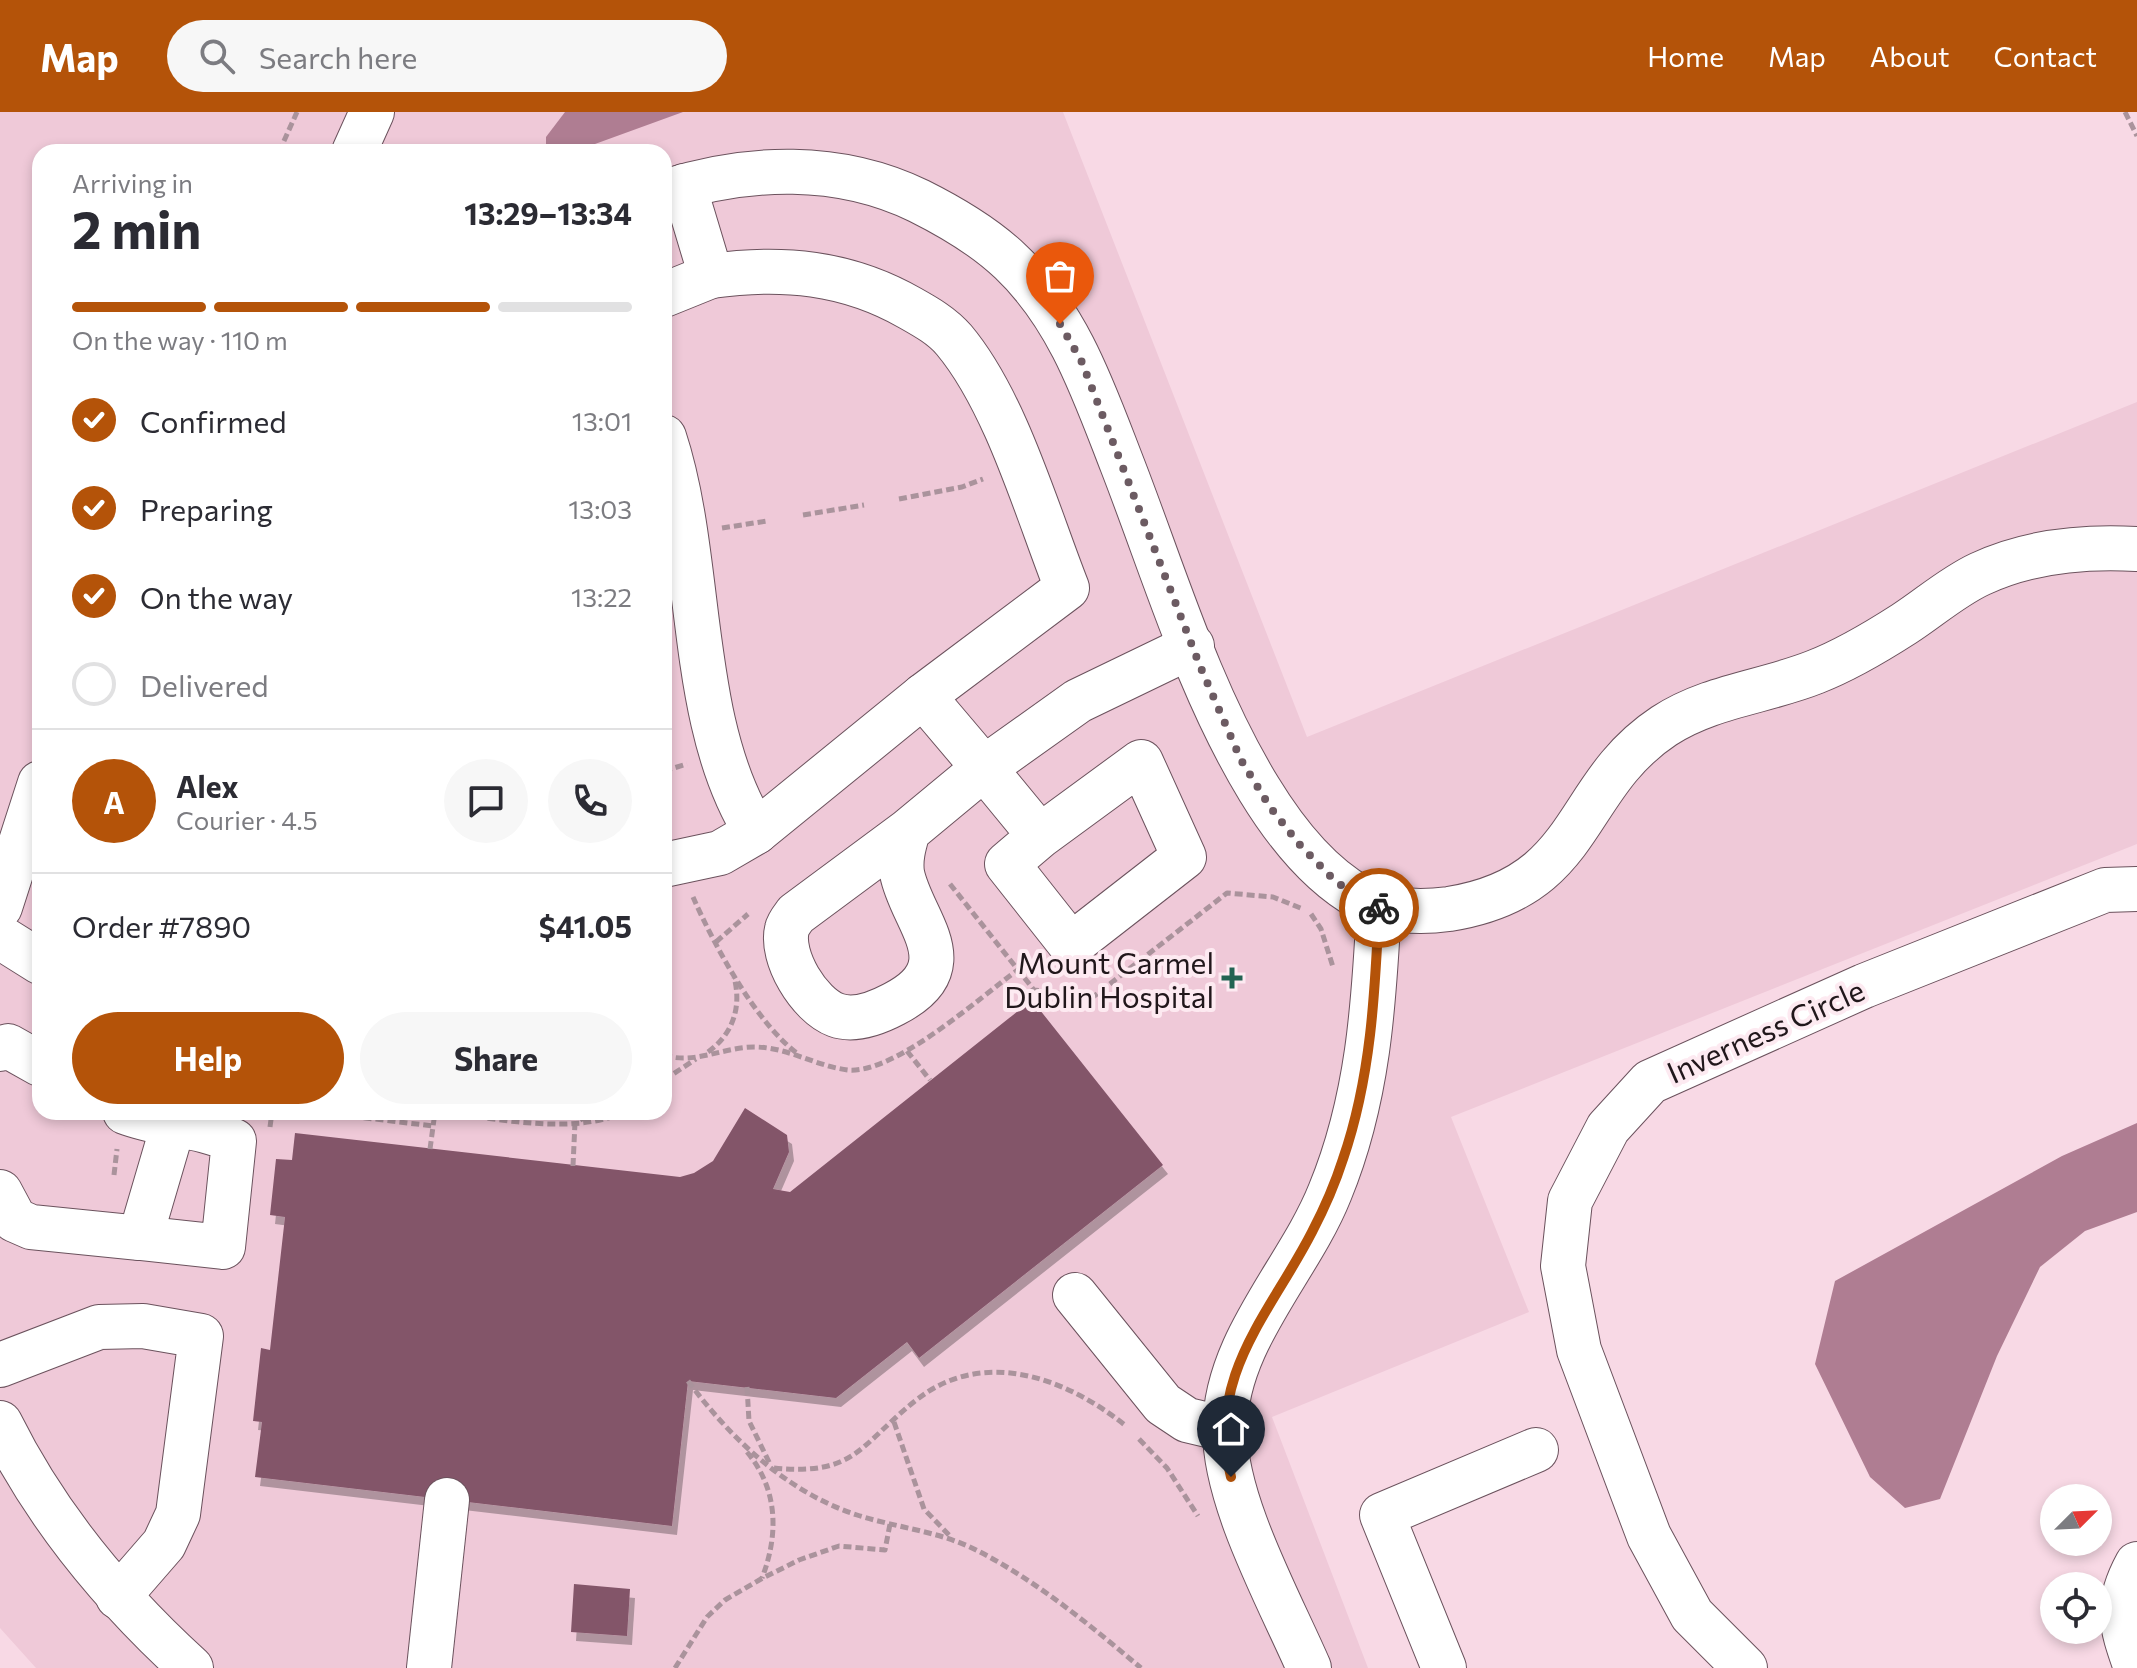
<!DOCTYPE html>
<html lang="en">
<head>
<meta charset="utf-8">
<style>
  body { margin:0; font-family:Commissioner,sans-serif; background:#f7f7f7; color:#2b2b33; height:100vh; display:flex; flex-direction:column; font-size:30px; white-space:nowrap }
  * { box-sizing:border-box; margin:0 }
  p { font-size:26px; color:#7c7c81 }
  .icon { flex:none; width:44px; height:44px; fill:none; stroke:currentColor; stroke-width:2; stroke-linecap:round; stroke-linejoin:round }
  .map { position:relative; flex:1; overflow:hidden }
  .drawer { position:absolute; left:32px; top:32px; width:640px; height:976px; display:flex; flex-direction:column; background:#fff; border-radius:24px; box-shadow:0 4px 12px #0003 }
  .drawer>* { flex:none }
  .needle { width:52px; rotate:66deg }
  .fabs { position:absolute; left:2040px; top:1372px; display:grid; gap:16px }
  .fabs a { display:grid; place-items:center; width:72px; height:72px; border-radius:50%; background:#fff; box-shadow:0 4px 12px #0003; font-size:40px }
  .pin { position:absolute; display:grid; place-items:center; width:68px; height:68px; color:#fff; margin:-82px -34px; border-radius:50% 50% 50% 0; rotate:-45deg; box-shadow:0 0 8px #0007 }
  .pin .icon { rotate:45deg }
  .courier { position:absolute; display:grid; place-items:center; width:80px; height:80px; margin:-40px; border:6px solid #b45309; border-radius:50%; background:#fff; color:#222; box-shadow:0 2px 10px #0007 }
  .overview em { font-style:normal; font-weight:700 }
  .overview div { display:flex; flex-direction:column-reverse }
  .overview { display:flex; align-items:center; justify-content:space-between; height:136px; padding:0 40px }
  h1 { font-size:52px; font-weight:700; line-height:60px }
  .bar { display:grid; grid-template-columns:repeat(4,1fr); gap:12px 8px; align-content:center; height:96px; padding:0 40px }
  .bar i { height:10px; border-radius:6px; background:#e1e1e2 }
  .bar .active { background:#b45309 }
  .bar p { grid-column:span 4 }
  .line { display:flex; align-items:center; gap:20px; padding:0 40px; border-top:2px solid #e1e1e2 }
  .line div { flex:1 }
  .round { display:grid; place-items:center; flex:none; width:84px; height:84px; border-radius:42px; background:#f7f7f7 }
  ol { padding:0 40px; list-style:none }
  li { display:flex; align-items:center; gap:24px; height:88px }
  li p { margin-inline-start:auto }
  li .icon { padding:8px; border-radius:50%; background:#b45309; color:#fff; stroke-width:4 }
  li:last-child { color:#7c7c81 }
  li i { width:44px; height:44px; border:4px solid #e1e1e2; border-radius:50% }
  .cta { display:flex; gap:16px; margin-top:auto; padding:16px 40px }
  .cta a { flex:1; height:92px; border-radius:48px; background:#b45309; color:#fff; font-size:32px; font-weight:700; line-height:92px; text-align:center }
  .cta a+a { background:#f7f7f7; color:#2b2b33 }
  header { display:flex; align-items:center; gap:48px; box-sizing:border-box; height:112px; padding:0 40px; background:#b45309; color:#fff }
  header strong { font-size:38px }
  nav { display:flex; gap:44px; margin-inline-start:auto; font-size:28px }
  .search { width:560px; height:72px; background:#f7f7f7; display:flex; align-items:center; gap:20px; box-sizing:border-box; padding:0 28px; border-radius:44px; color:#7c7c81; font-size:30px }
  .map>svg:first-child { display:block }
</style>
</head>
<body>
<header>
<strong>Map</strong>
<div class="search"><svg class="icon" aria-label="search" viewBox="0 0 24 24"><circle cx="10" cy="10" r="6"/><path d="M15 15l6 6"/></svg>Search here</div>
<nav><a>Home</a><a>Map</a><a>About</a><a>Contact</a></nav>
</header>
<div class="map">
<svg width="2137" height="1556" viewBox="0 0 2137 1556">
  <defs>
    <filter id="shadow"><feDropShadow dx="5" dy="9" stdDeviation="0" flood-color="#0004"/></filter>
  </defs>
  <rect width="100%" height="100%" fill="#f8d9e5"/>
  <path fill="#efc9d8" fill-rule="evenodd" d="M0,0H1063L1307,625L2137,290V732L1451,1005L1529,1200L1272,1305L1368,1556H36L0,1516ZM40,40H664V1000H40Z"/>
  <g fill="#af7d92">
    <path d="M565,0H683L573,40H546V25Z"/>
    <path d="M2137,1011V1100L2085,1119L2040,1155L1997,1244L1940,1387L1905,1396L1870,1365L1815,1252L1835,1169L2062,1044Z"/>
  </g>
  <g fill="#835569" filter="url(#shadow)">
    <path d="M1032,888L1163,1053L919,1246L907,1230L836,1286L688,1269L672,1414L255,1365L262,1310L253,1309L261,1236L270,1238L285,1105L270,1103L276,1047L292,1048L295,1021L680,1065L694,1061L713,1049L745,996L787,1023L789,1040L773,1077L790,1080Z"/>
    <path d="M574,1472L630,1477L627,1524L571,1520Z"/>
  </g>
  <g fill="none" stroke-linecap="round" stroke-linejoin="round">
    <g stroke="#6b525d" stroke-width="46">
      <g id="minor">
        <path d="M354,40L372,0"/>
        <path d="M664,80C748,53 839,50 919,89C951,105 985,125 1011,150C1069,205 1094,280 1122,352C1164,460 1198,577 1259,677C1284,718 1318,762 1361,786C1388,800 1419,801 1449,797C1588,775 1570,676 1664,614C1710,584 1765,580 1815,560C1846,548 1876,530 1904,512C1929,496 1952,475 1980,462C2029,439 2083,434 2137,437"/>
        <path d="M664,183L711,164"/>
        <path d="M664,325C705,449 686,609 756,720"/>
        <path d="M923,584L984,656L1078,589L1192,534"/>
        <path d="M908,719C904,733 900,746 902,761C911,809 968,854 894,892C877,901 855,910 836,903C809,893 780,845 787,817C788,812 793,806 796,802L908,719L984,656L1040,724L1141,650L1184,745L1071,833L1007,752L1040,724"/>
        <path d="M664,753L720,741L756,720L923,584L1067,476C1037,400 1006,290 954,228C942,214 926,205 910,196C847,160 782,154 711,164L684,74"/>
        <path d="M0,795L40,671"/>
        <path d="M0,825L40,850"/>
        <path d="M0,937L8,934L40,952"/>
        <path d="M125,1000C161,1014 199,1012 234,1029L223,1135L140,1126"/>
        <path d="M0,1080L15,1108L31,1115L140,1126L177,1000"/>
        <path d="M1075,1183L1163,1292L1187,1308L1225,1317"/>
        <path d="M0,1253L99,1215L143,1214L201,1224L178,1402L164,1432L118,1485"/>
        <path d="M0,1311C47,1406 113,1485 191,1556"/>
        <path d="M429,1556L447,1388"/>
        <path d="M1309,1556C1280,1489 1224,1389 1225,1317C1225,1229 1299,1158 1330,1080C1368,988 1374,893 1379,794"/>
        <path d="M1444,1556L1382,1403L1536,1338"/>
        <path d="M1745,1556L1692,1503L1649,1424L1579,1238L1563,1154L1570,1089L1608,1016L1650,970L1864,874L2105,778L2137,777"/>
        <path d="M2136,1556C2121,1513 2114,1494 2137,1452"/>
      </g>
    </g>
    <g stroke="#aa939c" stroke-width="5" stroke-dasharray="8 4" stroke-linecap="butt">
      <path d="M2125,0L2137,24"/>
      <path d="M279,40L297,0"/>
      <path d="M899,387L962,375L983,367"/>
      <path d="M803,403L864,393"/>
      <path d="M722,416L767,409"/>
      <path d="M664,659L687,652"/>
      <path d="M950,772L1034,878L1093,885L1227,781L1273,785L1303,797"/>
      <path d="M693,785C714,833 756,911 798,942"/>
      <path d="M1311,802L1321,817L1333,855"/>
      <path d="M716,830L748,802"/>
      <path d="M907,939L930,968"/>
      <path d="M708,940C733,922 742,895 734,865"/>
      <path d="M664,943C693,953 724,935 754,935C788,935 815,954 848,958C895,962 979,886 1019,857"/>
      <path d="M664,968L696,947"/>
      <path d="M316,1000L433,1014"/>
      <path d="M440,1000C498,1006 570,1024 625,1000"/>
      <path d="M580,1008L594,1000"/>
      <path d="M270,1015L272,1000"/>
      <path d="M430,1037L435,1000"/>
      <path d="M573,1054L575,1010"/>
      <path d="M114,1063L117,1037"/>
      <path d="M688,1269C731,1327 787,1380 857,1403C897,1416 940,1419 978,1439C1037,1469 1091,1514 1141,1556"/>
      <path d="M747,1275L749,1309L770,1352"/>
      <path d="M894,1310L924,1397L950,1424"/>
      <path d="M1139,1327L1167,1356L1198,1404"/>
      <path d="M747,1340C778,1377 779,1422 762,1466"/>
      <path d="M774,1356C855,1364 859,1334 915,1289C982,1235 1065,1265 1126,1314"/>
      <path d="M675,1556L707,1505L725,1488L761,1467L799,1448L839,1434L885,1438L890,1412"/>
    </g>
    <use href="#minor" stroke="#fff" stroke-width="44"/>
  </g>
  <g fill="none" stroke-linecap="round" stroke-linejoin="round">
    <path stroke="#6c5b62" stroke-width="8" stroke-dasharray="0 14.4" d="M1060,212L1081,248L1200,554L1241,648L1270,695L1299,732L1336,770L1379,796"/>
    <path stroke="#b45309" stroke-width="10" d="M1231,1365C1206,1264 1270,1202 1312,1120C1324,1097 1335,1072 1343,1047C1371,966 1375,881 1379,796"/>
  </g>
  <path fill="#226352" stroke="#fdeaf1" stroke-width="3" d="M1228 854h8v8h8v8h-8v8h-8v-8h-8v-8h8z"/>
  <g text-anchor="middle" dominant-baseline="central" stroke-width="8" stroke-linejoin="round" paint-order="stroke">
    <g font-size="30" fill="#21171b" stroke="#fdeaf1" text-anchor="end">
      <text x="1214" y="849">Mount Carmel<tspan x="1214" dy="34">Dublin Hospital</tspan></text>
    </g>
    <g font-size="30" fill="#21171b" stroke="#fdeaf1">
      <text transform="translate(1765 918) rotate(-24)">Inverness Circle</text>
    </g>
  </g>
</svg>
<div class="fabs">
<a><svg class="needle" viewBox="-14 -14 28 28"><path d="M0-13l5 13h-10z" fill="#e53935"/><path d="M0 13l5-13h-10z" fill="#7c7c81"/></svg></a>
<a><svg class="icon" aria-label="locate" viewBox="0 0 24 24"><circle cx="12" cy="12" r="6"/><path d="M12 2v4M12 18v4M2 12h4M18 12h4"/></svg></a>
</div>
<div class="pin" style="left:1060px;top:212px;background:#ea580c"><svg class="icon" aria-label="bag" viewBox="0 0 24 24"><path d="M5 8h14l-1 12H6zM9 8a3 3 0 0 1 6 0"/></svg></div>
<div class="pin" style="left:1231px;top:1365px;background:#1f2937"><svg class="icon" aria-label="home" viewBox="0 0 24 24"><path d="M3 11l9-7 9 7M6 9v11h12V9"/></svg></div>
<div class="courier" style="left:1379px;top:796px"><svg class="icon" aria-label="bike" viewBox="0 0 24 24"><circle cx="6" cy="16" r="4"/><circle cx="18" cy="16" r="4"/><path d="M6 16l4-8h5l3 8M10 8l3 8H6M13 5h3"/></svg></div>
<section class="drawer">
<div class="overview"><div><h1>2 min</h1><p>Arriving in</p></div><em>13:29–13:34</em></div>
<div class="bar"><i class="active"></i><i class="active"></i><i class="active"></i><i></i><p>On the way · 110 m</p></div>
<ol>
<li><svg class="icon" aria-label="check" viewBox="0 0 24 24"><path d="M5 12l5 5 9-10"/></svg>Confirmed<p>13:01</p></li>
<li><svg class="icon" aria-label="check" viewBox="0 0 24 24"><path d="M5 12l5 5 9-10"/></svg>Preparing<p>13:03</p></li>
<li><svg class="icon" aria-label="check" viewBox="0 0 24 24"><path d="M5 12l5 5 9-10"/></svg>On the way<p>13:22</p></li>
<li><i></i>Delivered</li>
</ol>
<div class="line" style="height:144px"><b class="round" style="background:#b45309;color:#fff">A</b><div><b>Alex</b><p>Courier · 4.5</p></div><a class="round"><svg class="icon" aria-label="chat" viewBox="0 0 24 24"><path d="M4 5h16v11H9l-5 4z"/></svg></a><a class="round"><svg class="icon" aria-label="phone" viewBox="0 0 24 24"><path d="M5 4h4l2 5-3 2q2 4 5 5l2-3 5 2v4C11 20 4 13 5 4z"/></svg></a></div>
<div class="line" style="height:104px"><div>Order #7890</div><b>$41.05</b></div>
<div class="cta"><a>Help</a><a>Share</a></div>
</section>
</div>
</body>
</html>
